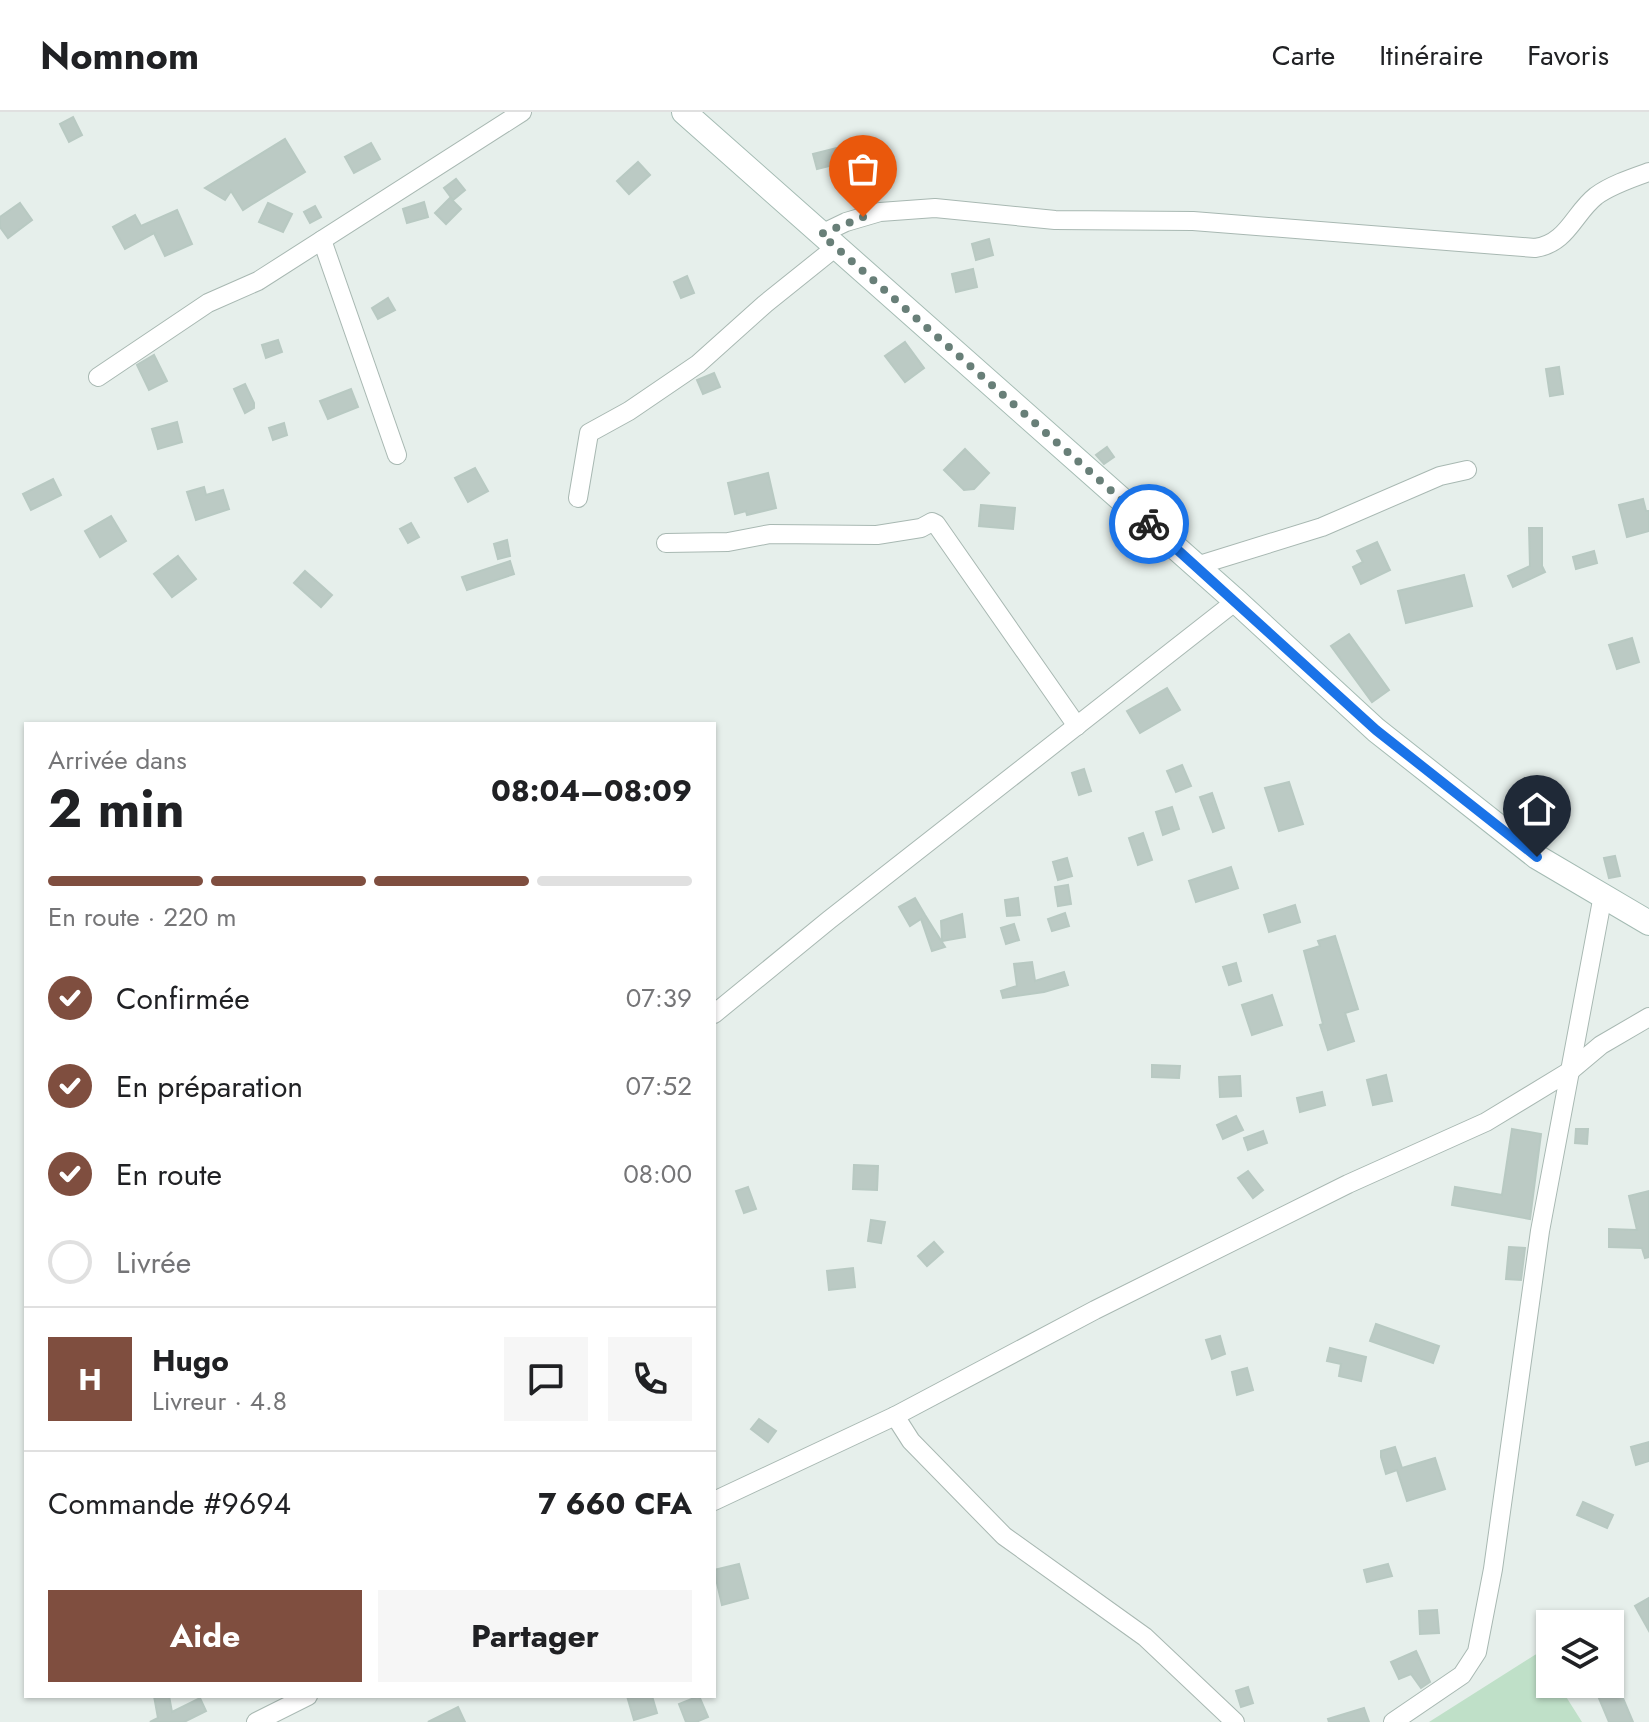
<!DOCTYPE html>
<html lang="fr">
<head>
<meta charset="utf-8">
<style>
  body { margin:0; font-family:Jost,sans-serif; background:#f6f6f6; color:#202124; height:100vh; display:flex; flex-direction:column; font-size:30px; white-space:nowrap }
  * { box-sizing:border-box; margin:0 }
  p { font-size:26px; color:#757577 }
  .icon { flex:none; width:44px; height:44px; fill:none; stroke:currentColor; stroke-width:2; stroke-linecap:round; stroke-linejoin:round }
  .map { position:relative; flex:1; overflow:hidden }
  .sheet { position:absolute; left:24px; top:610px; width:692px; height:976px; display:flex; flex-direction:column; background:#fff; border-radius:0px; box-shadow:0 2px 6px #0004 }
  .sheet>* { flex:none }
  .fabs { position:absolute; left:1536px; top:1498px; display:grid; gap:16px }
  .fabs a { display:grid; place-items:center; width:88px; height:88px; border-radius:0px; background:#fff; box-shadow:0 2px 6px #0004; font-size:40px }
  .pin { position:absolute; display:grid; place-items:center; width:68px; height:68px; color:#fff; margin:-82px -34px; border-radius:50% 50% 50% 0; rotate:-45deg; box-shadow:0 0 8px #0007 }
  .pin .icon { rotate:45deg }
  .courier { position:absolute; display:grid; place-items:center; width:80px; height:80px; margin:-40px; border:6px solid #1a73e8; border-radius:50%; background:#fff; color:#222; box-shadow:0 2px 10px #0007 }
  .head em { font-style:normal; font-weight:700 }
  .head div { display:flex; flex-direction:column-reverse }
  .head { display:flex; align-items:center; justify-content:space-between; height:136px; padding:0 24px }
  h1 { font-size:52px; font-weight:700; line-height:60px }
  .bar { display:grid; grid-template-columns:repeat(4,1fr); gap:12px 8px; align-content:center; height:96px; padding:0 24px }
  .bar i { height:10px; border-radius:6px; background:#e0e0e0 }
  .bar .current { background:#7f4e3f }
  .bar p { grid-column:span 4 }
  .line { display:flex; align-items:center; gap:20px; padding:0 24px; border-top:2px solid #e0e0e0 }
  .line div { flex:1 }
  .round { display:grid; place-items:center; flex:none; width:84px; height:84px; border-radius:0px; background:#f6f6f6 }
  ol { padding:0 24px; list-style:none }
  li { display:flex; align-items:center; gap:24px; height:88px }
  li p { margin-inline-start:auto }
  li .icon { padding:8px; border-radius:50%; background:#7f4e3f; color:#fff; stroke-width:4 }
  li:last-child { color:#757577 }
  li i { width:44px; height:44px; border:4px solid #e0e0e0; border-radius:50% }
  .cta { display:flex; gap:16px; margin-top:auto; padding:16px 24px }
  .cta a { flex:1; height:92px; border-radius:0px; background:#7f4e3f; color:#fff; font-size:32px; font-weight:700; line-height:92px; text-align:center }
  .cta a+a { background:#f6f6f6; color:#202124 }
  header { display:flex; align-items:center; gap:48px; box-sizing:border-box; height:112px; padding:0 40px; background:#fff; border-bottom:2px solid #e0e0e0 }
  header strong { font-size:38px }
  nav { display:flex; gap:44px; margin-inline-start:auto; font-size:28px }
  .map>svg:first-child { display:block }
</style>
</head>
<body>
<header>
<strong>Nomnom</strong>
<nav><a>Carte</a><a>Itinéraire</a><a>Favoris</a></nav>
</header>
<div class="map">
<svg width="1649" height="1610" viewBox="0 0 1649 1610">
  <rect width="100%" height="100%" fill="#e6efeb"/>
  <path fill="#bfe0c8" d="M1538,1541L1550,1560V1572H1558L1582,1610H1429Z"/>
  <g fill="#bbcac4" stroke="#b8c9c2" stroke-width="2">
    <path d="M73,5L82,23L69,30L60,12Z"/>
    <path d="M285,27L305,60L251,93L243,98L231,79L225,88L205,76Z"/>
    <path d="M371,31L380,47L354,61L345,45Z"/>
    <path d="M849,33L853,48L817,57L813,42Z"/>
    <path d="M638,50L650,63L629,82L617,69Z"/>
    <path d="M456,67L465,78L453,88L444,76Z"/>
    <path d="M450,86L461,97L446,112L435,101Z"/>
    <path d="M424,90L428,105L407,111L403,97Z"/>
    <path d="M20,91L32,108L8,126L0,115V105Z"/>
    <path d="M268,91L292,102L283,120L259,110Z"/>
    <path d="M315,94L321,105L310,111L304,100Z"/>
    <path d="M177,98L192,132L165,144L154,121L125,137L113,115L135,103L141,114Z"/>
    <path d="M989,127L993,143L976,148L972,132Z"/>
    <path d="M973,157L977,175L956,180L952,162Z"/>
    <path d="M687,164L694,181L681,186L674,170Z"/>
    <path d="M388,186L395,198L378,207L372,196Z"/>
    <path d="M278,228L282,240L266,246L262,233Z"/>
    <path d="M905,230L924,256L905,270L885,244Z"/>
    <path d="M154,243L167,269L149,278L137,253Z"/>
    <path d="M1559,255L1563,282L1550,284L1546,257Z"/>
    <path d="M714,261L720,275L703,282L697,268Z"/>
    <path d="M245,272L254,291V296L245,301L234,277Z"/>
    <path d="M351,277L358,295L328,307L320,289Z"/>
    <path d="M177,310L182,330L158,337L152,317Z"/>
    <path d="M284,311L287,323L273,328L269,316Z"/>
    <path d="M1107,335L1114,345L1104,352L1096,343Z"/>
    <path d="M965,337L989,361L974,377L964,378L944,358Z"/>
    <path d="M475,356L488,379L468,390L455,366Z"/>
    <path d="M768,361L776,396L747,403L746,399L735,402L728,371Z"/>
    <path d="M53,367L61,383L31,398L23,382Z"/>
    <path d="M204,375L206,383L223,378L229,397L196,408L187,380Z"/>
    <path d="M1643,387L1646,399H1649V419L1627,425L1619,393Z"/>
    <path d="M981,393L1015,396L1013,417L979,414Z"/>
    <path d="M111,404L126,429L100,445L85,419Z"/>
    <path d="M411,411L419,425L408,431L400,417Z"/>
    <path d="M1529,416H1542V454L1545,460L1513,475L1508,464L1530,454Z"/>
    <path d="M507,428L510,444L498,447L494,432Z"/>
    <path d="M1377,430L1390,458L1361,472L1353,455L1363,450L1357,439Z"/>
    <path d="M1594,439L1597,451L1576,457L1573,445Z"/>
    <path d="M178,444L196,467L172,485L154,462Z"/>
    <path d="M510,449L514,462L467,478L462,465Z"/>
    <path d="M305,459L332,483L321,495L294,471Z"/>
    <path d="M1464,463L1472,494L1406,511L1398,479Z"/>
    <path d="M1349,522L1389,578L1372,590L1331,534Z"/>
    <path d="M1632,526L1639,550L1617,557L1609,533Z"/>
    <path d="M1167,576L1180,598L1140,621L1127,599Z"/>
    <path d="M1182,653L1191,674L1176,680L1167,659Z"/>
    <path d="M1084,657L1091,679L1079,683L1072,661Z"/>
    <path d="M1289,670L1303,712L1279,719L1265,676Z"/>
    <path d="M1212,681L1224,716L1213,720L1200,685Z"/>
    <path d="M1172,695L1179,717L1163,723L1156,700Z"/>
    <path d="M1143,721L1152,748L1138,753L1129,726Z"/>
    <path d="M1615,744L1620,764L1609,766L1604,746Z"/>
    <path d="M1067,746L1072,764L1058,768L1053,750Z"/>
    <path d="M1231,755L1238,776L1196,790L1189,769Z"/>
    <path d="M1068,773L1071,792L1058,794L1055,775Z"/>
    <path d="M915,786L925,803L945,835L932,839L921,807L910,814L899,795Z"/>
    <path d="M1018,786L1020,803L1007,804L1005,788Z"/>
    <path d="M1295,793L1300,810L1269,820L1264,803Z"/>
    <path d="M1065,801L1069,814L1052,819L1048,807Z"/>
    <path d="M962,802L965,825L942,829L941,809Z"/>
    <path d="M1014,812L1019,828L1006,832L1001,816Z"/>
    <path d="M1335,824L1358,897L1345,901L1354,929L1328,938L1320,913L1323,912L1304,839L1320,834L1318,829Z"/>
    <path d="M1032,850L1035,869L1064,860L1068,873L1044,880L1003,886L1001,879L1017,874L1014,852Z"/>
    <path d="M1236,851L1241,869L1229,873L1223,855Z"/>
    <path d="M1272,883L1282,913L1252,923L1242,893Z"/>
    <path d="M1152,953L1180,954L1179,966L1152,965Z"/>
    <path d="M1386,963L1392,989L1373,993L1367,968Z"/>
    <path d="M1240,964L1241,984L1220,985L1219,965Z"/>
    <path d="M1322,980L1325,993L1300,1000L1297,986Z"/>
    <path d="M1236,1004L1243,1018L1223,1027L1217,1013Z"/>
    <path d="M1512,1017L1541,1022L1530,1107L1452,1093L1455,1075L1502,1083Z"/>
    <path d="M1576,1017H1588L1587,1032L1575,1031Z"/>
    <path d="M1263,1019L1267,1031L1248,1038L1244,1026Z"/>
    <path d="M854,1053L878,1054L877,1078L853,1077Z"/>
    <path d="M1248,1059L1263,1078L1253,1086L1238,1066Z"/>
    <path d="M748,1075L756,1097L744,1101L736,1079Z"/>
    <path d="M1649,1079V1145L1645,1146L1642,1136L1609,1135V1117L1637,1118L1629,1084Z"/>
    <path d="M871,1108L885,1110L881,1131L868,1129Z"/>
    <path d="M934,1130L943,1140L927,1154L918,1144Z"/>
    <path d="M1509,1135L1525,1136L1521,1168L1506,1167Z"/>
    <path d="M853,1156L855,1175L829,1178L827,1159Z"/>
    <path d="M1376,1212L1439,1234L1433,1251L1370,1229Z"/>
    <path d="M1220,1224L1225,1242L1212,1247L1206,1228Z"/>
    <path d="M1330,1236L1366,1245L1361,1269L1339,1264L1341,1252L1327,1249Z"/>
    <path d="M1247,1256L1253,1278L1237,1283L1232,1260Z"/>
    <path d="M759,1307L776,1319L768,1330L751,1317Z"/>
    <path d="M1649,1330V1349L1636,1353L1631,1335Z"/>
    <path d="M1395,1335L1402,1356L1435,1346L1445,1377L1407,1389L1397,1358L1386,1362L1381,1345V1339Z"/>
    <path d="M1583,1390L1613,1403L1607,1416L1577,1403Z"/>
    <path d="M739,1452L748,1486L722,1493L714,1458Z"/>
    <path d="M1388,1452L1392,1464L1367,1470L1364,1458Z"/>
    <path d="M1649,1486V1519L1635,1494Z"/>
    <path d="M1437,1498L1439,1521L1420,1522L1419,1499Z"/>
    <path d="M1416,1539L1430,1570L1421,1576L1411,1562L1399,1567L1391,1550Z"/>
    <path d="M1593,1572H1617L1633,1610H1609Z"/>
    <path d="M1248,1575L1253,1591L1241,1595L1236,1579Z"/>
    <path d="M154,1584H169L172,1600L200,1586L206,1599L184,1610H150L158,1606Z"/>
    <path d="M627,1584H652L657,1601L634,1608Z"/>
    <path d="M699,1584L708,1605L696,1610H686L679,1592Z"/>
    <path d="M458,1595L465,1610H428Z"/>
    <path d="M1364,1596L1369,1610H1329L1328,1607Z"/>
  </g>
  <g fill="none" stroke-linecap="round" stroke-linejoin="round">
    <g stroke="#a8b8b2" stroke-width="20">
      <g id="street">
        <path d="M821,122L846,110L880,100L935,96L1055,108L1193,109L1535,136C1567,132 1574,101 1596,84C1611,73 1632,66 1649,60"/>
        <path d="M322,128L397,343"/>
        <path d="M98,265L208,191L258,169L522,0"/>
        <path d="M578,386L589,321L629,299L698,252L765,192L836,135"/>
        <path d="M666,431L728,430L770,422L877,423L921,416L932,410L936,412L1077,614"/>
        <path d="M1196,454L1322,415L1440,364L1467,358"/>
        <path d="M714,902L829,808L1236,489"/>
        <path d="M895,1304L911,1329L1004,1424L1145,1525L1235,1610"/>
        <path d="M714,1389L895,1304L1095,1198L1348,1072L1486,1010L1570,959L1601,933L1649,905"/>
        <path d="M256,1610L308,1584"/>
        <path d="M1393,1610L1462,1563L1477,1540L1493,1457L1540,1119L1603,783"/>
      </g>
    </g>
    <g stroke="#a4bbb3" stroke-width="26">
      <path id="secondary" d="M684,0L1236,489L1376,618L1537,745L1649,811"/>
    </g>
    <use href="#street" stroke="#fff" stroke-width="18"/>
    <use href="#secondary" stroke="#fff" stroke-width="24"/>
  </g>
  <g fill="none" stroke-linecap="round" stroke-linejoin="round">
    <path stroke="#687f78" stroke-width="8" stroke-dasharray="0 14.4" d="M863,105L821,122L1149,412"/>
    <path stroke="#1a73e8" stroke-width="10" d="M1149,412L1376,618L1537,745"/>
  </g>
</svg>
<div class="fabs">
<a><svg class="icon" aria-label="layers" viewBox="0 0 24 24"><path d="M12 4l9 5-9 5-9-5zM3 14l9 5 9-5"/></svg></a>
</div>
<div class="pin" style="left:863px;top:105px;background:#ea580c"><svg class="icon" aria-label="bag" viewBox="0 0 24 24"><path d="M5 8h14l-1 12H6zM9 8a3 3 0 0 1 6 0"/></svg></div>
<div class="pin" style="left:1537px;top:745px;background:#1f2937"><svg class="icon" aria-label="home" viewBox="0 0 24 24"><path d="M3 11l9-7 9 7M6 9v11h12V9"/></svg></div>
<div class="courier" style="left:1149px;top:412px"><svg class="icon" aria-label="bike" viewBox="0 0 24 24"><circle cx="6" cy="16" r="4"/><circle cx="18" cy="16" r="4"/><path d="M6 16l4-8h5l3 8M10 8l3 8H6M13 5h3"/></svg></div>
<section class="sheet">
<div class="head"><div><h1>2 min</h1><p>Arrivée dans</p></div><em>08:04–08:09</em></div>
<div class="bar"><i class="current"></i><i class="current"></i><i class="current"></i><i></i><p>En route · 220 m</p></div>
<ol>
<li><svg class="icon" aria-label="check" viewBox="0 0 24 24"><path d="M5 12l5 5 9-10"/></svg>Confirmée<p>07:39</p></li>
<li><svg class="icon" aria-label="check" viewBox="0 0 24 24"><path d="M5 12l5 5 9-10"/></svg>En préparation<p>07:52</p></li>
<li><svg class="icon" aria-label="check" viewBox="0 0 24 24"><path d="M5 12l5 5 9-10"/></svg>En route<p>08:00</p></li>
<li><i></i>Livrée</li>
</ol>
<div class="line" style="height:144px"><b class="round" style="background:#7f4e3f;color:#fff">H</b><div><b>Hugo</b><p>Livreur · 4.8</p></div><a class="round"><svg class="icon" aria-label="chat" viewBox="0 0 24 24"><path d="M4 5h16v11H9l-5 4z"/></svg></a><a class="round"><svg class="icon" aria-label="phone" viewBox="0 0 24 24"><path d="M5 4h4l2 5-3 2q2 4 5 5l2-3 5 2v4C11 20 4 13 5 4z"/></svg></a></div>
<div class="line" style="height:104px"><div>Commande #9694</div><b>7 660 CFA</b></div>
<div class="cta"><a>Aide</a><a>Partager</a></div>
</section>
</div>
</body>
</html>
